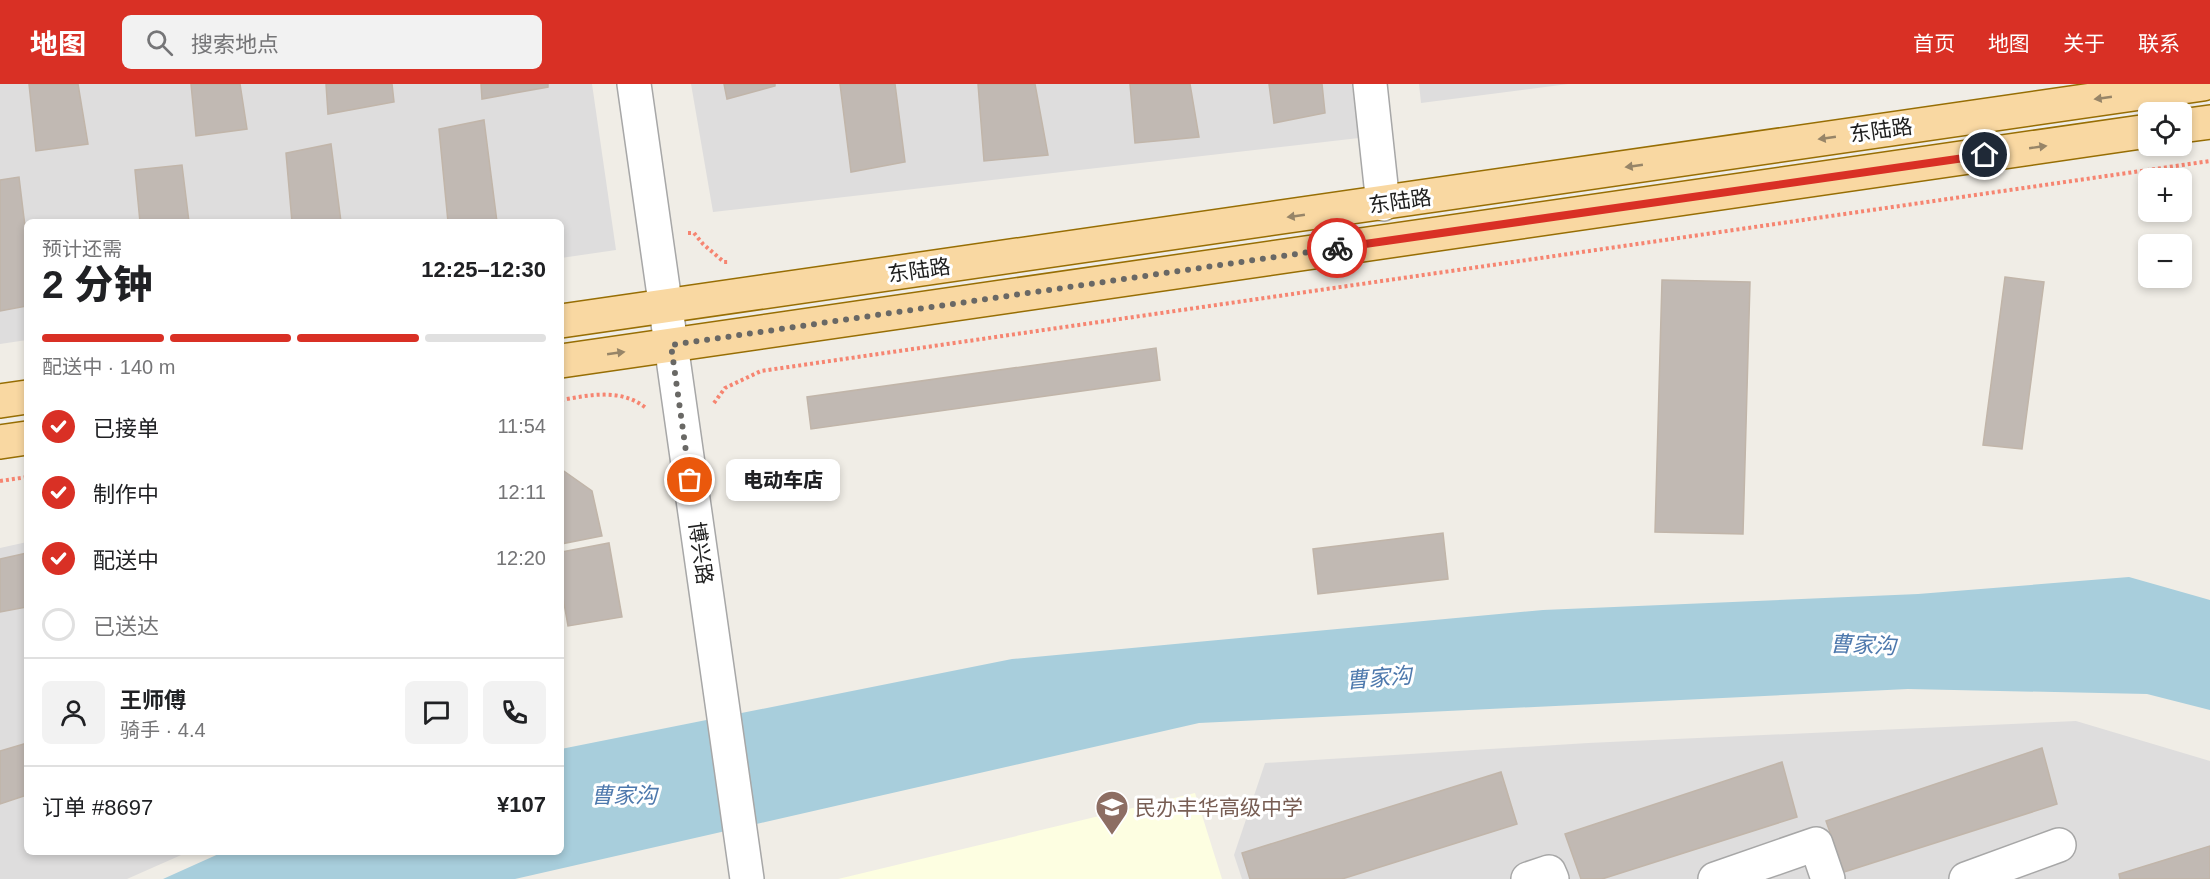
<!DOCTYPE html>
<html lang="zh">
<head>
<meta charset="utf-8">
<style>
  body { margin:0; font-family:Arial,"Noto Sans SC",sans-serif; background:#f2f2f2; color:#202124; height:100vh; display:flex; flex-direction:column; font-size:22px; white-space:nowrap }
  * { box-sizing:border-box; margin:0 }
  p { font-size:20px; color:#757577 }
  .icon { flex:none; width:33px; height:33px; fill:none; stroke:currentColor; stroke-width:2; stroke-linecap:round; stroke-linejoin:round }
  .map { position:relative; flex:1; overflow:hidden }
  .drawer { position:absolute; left:24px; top:135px; width:540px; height:636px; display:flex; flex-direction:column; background:#fff; border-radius:9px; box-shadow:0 3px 9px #0003 }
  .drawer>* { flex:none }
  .controls { position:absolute; left:2138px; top:18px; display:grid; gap:12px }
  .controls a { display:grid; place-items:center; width:54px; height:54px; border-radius:9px; background:#fff; box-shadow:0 3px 9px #0003; font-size:30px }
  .pin { position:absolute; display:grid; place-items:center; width:51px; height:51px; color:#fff; margin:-26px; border:3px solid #fff; border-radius:50%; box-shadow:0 2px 6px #0007 }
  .courier { position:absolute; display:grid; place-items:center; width:60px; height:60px; margin:-30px; border:4px solid #d93025; border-radius:50%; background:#fff; color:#222; box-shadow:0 2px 8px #0007 }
  .bubble { position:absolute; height:42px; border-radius:9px; background:#fff; box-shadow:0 3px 9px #0003; font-size:20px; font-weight:800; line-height:42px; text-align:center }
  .overview em { font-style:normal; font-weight:800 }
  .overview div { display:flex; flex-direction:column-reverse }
  .overview { display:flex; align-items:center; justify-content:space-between; height:102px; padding:0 18px }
  h1 { font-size:39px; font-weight:800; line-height:45px }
  .bar { display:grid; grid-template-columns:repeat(4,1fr); gap:9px 6px; align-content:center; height:72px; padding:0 18px }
  .bar i { height:8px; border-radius:4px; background:#e0e0e0 }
  .bar .on { background:#d93025 }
  .bar p { grid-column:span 4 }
  .line { display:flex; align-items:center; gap:15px; padding:0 18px; border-top:2px solid #e0e0e0 }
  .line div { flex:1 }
  .round { display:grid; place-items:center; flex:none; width:63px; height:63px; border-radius:9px; background:#f2f2f2 }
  ol { padding:0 18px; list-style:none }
  li { display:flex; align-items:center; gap:18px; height:66px }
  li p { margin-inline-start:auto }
  li .icon { padding:6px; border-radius:50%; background:#d93025; color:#fff; stroke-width:4 }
  li:last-child { color:#757577 }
  li i { width:33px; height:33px; border:3px solid #e0e0e0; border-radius:50% }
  header { display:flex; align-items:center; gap:36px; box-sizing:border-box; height:84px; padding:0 30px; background:#d93025; color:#fff }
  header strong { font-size:28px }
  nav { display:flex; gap:33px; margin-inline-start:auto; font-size:21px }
  .search { width:420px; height:54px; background:#f2f2f2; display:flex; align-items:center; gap:15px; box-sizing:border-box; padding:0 21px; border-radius:9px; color:#757577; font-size:22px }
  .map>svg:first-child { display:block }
</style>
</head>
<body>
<header>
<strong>地图</strong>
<div class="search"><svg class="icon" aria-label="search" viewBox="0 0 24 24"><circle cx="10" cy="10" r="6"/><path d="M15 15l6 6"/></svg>搜索地点</div>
<nav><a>首页</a><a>地图</a><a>关于</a><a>联系</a></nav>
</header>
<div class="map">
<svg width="2210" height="795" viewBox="0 0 2210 795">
  <rect width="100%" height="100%" fill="#f0ede6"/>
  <g fill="#dedddd">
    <path d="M0,0H592L616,166L561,174V138H27V256L0,260Z"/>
    <path d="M691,0H1352L1359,54L713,128Z"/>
    <path d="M1419,0H1568L1421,19Z"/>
    <path d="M27,458V768H188L127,795H0V464Z"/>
    <path d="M2076,637L2210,677V795H1242L1234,771L1265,679L1588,659Z"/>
  </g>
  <path fill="#fdfee1" d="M1195,709L1222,795H838Z"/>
  <path fill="#a8cedc" d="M2129,493L2210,516V626L2147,610L1908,605L1199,639L515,795H163L223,768H561V665L1012,575L1543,526L1918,510Z"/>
  <g fill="#c1b9b3" stroke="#c1b5a9" stroke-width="1.5">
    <path d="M29,0H78L88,60L36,67Z"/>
    <path d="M191,0H240L247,45L196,52Z"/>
    <path d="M326,0H392L394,18L328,30Z"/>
    <path d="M481,0H548V3L482,15Z"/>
    <path d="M724,0H775V2L727,15Z"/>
    <path d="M840,0H895L905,78L851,88Z"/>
    <path d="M978,0H1035L1048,71L984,77Z"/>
    <path d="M1130,0H1190L1199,53L1135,59Z"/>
    <path d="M1269,0H1322L1325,29L1274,39Z"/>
    <path d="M484,36L497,138H448L439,45Z"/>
    <path d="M331,60L341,138H292L286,69Z"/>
    <path d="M182,81L189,138H140L135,86Z"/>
    <path d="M19,93L27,159V222L0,227V96Z"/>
    <path d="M2005,193L2044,198L2022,365L1983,361Z"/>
    <path d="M1662,196L1750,198L1743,450L1655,448Z"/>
    <path d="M1156,264L1160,296L811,345L807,313Z"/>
    <path d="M561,385L592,407L602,452L561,460Z"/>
    <path d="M1443,449L1448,495L1318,510L1313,465Z"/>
    <path d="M609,459L622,533L568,542L561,502V468Z"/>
    <path d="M27,469V523L0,528V475Z"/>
    <path d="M27,659V711L0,720V667Z"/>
    <path d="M2042,664L2057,720L1844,788L1826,737Z"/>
    <path d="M1782,678L1797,733L1602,795H1581L1565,750Z"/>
    <path d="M1501,688L1517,740L1342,795H1250L1242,769Z"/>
    <path d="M2210,762V795H2120L2119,790Z"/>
  </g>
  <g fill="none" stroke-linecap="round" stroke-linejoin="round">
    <g stroke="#a7a7a7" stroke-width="36">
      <g id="minor">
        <path d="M634,0L747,795"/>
        <path d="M1370,0L1383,120"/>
        <path d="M1528,795L1549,788L1552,795"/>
        <path d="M1715,795L1816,760L1828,795"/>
        <path d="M1966,795L2059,761"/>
      </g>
    </g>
    <g stroke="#976e04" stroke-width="36">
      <g id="major">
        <path d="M2181,42L2210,38"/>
        <path d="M561,237L2203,0"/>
        <path d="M561,277L2148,47"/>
        <path d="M0,317L27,313"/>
        <path d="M0,358L27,354"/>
      </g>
    </g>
    <g stroke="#f68571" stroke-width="4" stroke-dasharray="3 3" stroke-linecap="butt">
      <path d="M688,149H694L703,160L724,178H728"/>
      <path d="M561,316C590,311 621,304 646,324"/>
      <path d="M714,319L725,304L761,287L2210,77"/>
      <path d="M0,397L27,393"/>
    </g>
    <use href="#minor" stroke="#fff" stroke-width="33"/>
    <use href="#major" stroke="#f9d8a2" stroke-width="33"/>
  </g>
  <defs><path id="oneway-solid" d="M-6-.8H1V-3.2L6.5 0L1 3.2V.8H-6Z" transform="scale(1.5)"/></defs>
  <g fill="#978568">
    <use href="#oneway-solid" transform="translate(2103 14) rotate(172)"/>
    <use href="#oneway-solid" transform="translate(1827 54) rotate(172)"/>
    <use href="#oneway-solid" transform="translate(2038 63) rotate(-8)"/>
    <use href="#oneway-solid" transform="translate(1634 82) rotate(172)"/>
    <use href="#oneway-solid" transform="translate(1296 132) rotate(172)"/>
    <use href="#oneway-solid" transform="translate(616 269) rotate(-8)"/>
  </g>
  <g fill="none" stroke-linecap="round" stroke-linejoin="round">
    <path stroke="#696865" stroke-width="6" stroke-dasharray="0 10.8" d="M690,396L671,261L1337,164"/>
    <path stroke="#d93025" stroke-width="8" d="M1337,164L1985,71"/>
  </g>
  <defs>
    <g id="school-pin" transform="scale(1.725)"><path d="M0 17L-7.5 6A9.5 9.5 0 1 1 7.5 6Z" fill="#8d6e63" stroke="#fff"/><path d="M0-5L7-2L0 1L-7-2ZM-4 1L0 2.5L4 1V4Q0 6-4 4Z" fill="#fff"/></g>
  </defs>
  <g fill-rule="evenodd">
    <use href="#school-pin" x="1112" y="723"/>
  </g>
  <g text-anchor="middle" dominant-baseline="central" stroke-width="6" stroke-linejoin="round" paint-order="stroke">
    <g font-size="21" fill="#202020" stroke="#fff">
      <text transform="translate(1881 46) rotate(-8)">东陆路</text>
      <text transform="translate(1400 117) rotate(-8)">东陆路</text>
      <text transform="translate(919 186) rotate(-8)">东陆路</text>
      <text transform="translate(701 469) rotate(82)">博兴路</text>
    </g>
    <g font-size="21" fill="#785e54" stroke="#fff" text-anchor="start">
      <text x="1135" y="723">民办丰华高级中学</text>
    </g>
    <g font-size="22" font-style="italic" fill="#4e79ad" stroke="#fff">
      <text transform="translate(1863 561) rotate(2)">曹家沟</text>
      <text transform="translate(1379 594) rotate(-5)">曹家沟</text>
      <text x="624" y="711">曹家沟</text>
    </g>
  </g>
</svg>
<div class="controls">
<a><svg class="icon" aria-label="locate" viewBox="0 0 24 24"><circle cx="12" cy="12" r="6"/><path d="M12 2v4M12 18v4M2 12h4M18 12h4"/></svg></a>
<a>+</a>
<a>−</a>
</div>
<div class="pin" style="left:690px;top:396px;background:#ea580c"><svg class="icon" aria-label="bag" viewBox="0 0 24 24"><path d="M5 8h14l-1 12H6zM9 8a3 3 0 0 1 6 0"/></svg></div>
<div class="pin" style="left:1985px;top:71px;background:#1f2937"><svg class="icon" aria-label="home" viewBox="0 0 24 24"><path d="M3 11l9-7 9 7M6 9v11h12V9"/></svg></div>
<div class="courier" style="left:1337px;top:164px"><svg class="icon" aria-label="bike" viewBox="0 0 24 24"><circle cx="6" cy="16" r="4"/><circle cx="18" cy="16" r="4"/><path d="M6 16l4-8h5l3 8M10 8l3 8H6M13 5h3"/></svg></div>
<div class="bubble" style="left:726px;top:375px;width:114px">电动车店</div>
<section class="drawer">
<div class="overview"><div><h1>2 分钟</h1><p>预计还需</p></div><em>12:25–12:30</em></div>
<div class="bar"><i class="on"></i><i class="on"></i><i class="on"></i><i></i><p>配送中 · 140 m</p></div>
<ol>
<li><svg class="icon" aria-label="check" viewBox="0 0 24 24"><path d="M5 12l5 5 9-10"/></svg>已接单<p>11:54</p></li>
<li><svg class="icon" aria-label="check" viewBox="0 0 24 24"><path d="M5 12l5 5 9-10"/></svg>制作中<p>12:11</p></li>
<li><svg class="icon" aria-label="check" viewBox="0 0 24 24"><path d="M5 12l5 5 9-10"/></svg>配送中<p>12:20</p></li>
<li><i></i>已送达</li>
</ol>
<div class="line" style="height:108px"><a class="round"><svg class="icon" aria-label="person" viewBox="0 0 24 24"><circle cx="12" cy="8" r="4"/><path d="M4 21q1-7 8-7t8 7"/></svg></a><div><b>王师傅</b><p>骑手 · 4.4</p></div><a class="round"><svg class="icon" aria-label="chat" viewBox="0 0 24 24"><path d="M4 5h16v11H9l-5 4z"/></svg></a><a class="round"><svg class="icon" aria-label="phone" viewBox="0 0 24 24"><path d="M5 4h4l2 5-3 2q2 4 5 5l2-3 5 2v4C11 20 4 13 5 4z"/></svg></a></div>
<div class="line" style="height:78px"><div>订单 #8697</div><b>¥107</b></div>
</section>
</div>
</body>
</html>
